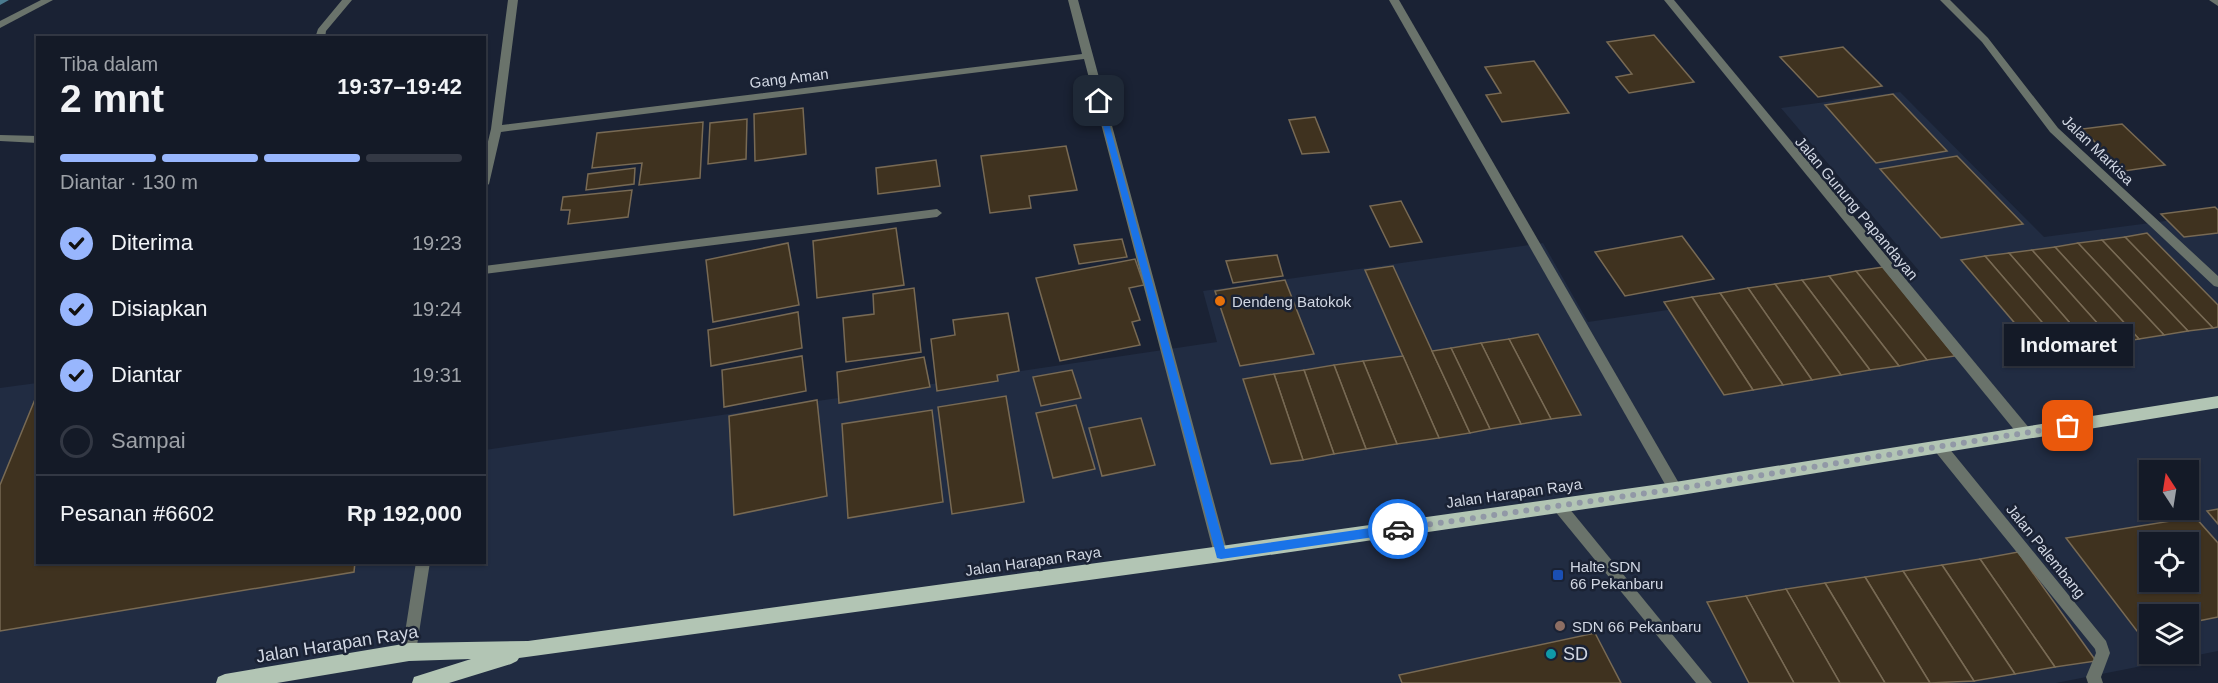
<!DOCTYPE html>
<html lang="id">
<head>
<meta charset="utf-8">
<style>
  body { margin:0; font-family:Helvetica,sans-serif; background:#212733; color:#f1f3f6; height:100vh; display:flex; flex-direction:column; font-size:22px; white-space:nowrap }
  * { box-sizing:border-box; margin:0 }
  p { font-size:20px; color:#9da1a7 }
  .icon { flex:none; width:33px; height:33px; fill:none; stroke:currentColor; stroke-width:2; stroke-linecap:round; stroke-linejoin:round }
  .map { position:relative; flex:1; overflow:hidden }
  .sheet { position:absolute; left:36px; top:36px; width:450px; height:528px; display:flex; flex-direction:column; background:#141a27; border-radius:0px; box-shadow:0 2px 4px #0004,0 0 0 2px #333844 }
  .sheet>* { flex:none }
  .needle { width:39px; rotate:348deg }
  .buttons { position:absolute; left:2139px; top:460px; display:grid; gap:12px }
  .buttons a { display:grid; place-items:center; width:60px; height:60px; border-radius:0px; background:#141a27; box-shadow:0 2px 4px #0004,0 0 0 2px #333844; font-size:30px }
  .pin { position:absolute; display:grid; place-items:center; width:51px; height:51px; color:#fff; margin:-26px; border-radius:12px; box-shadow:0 3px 9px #0006 }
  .courier { position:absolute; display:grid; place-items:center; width:60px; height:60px; margin:-30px; border:4px solid #1a73e8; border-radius:50%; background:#fff; color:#222; box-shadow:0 2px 8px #0007 }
  .bubble { position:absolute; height:42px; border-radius:0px; background:#141a27; box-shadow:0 2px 4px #0004,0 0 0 2px #333844; font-size:20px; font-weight:700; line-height:42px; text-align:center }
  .overview em { font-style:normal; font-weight:700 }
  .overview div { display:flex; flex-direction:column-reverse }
  .overview { display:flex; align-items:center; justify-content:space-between; height:102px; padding:0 24px }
  h1 { font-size:39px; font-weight:700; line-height:45px }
  .bar { display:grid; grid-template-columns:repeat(4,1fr); gap:9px 6px; align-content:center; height:72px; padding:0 24px }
  .bar i { height:8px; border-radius:4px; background:#333844 }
  .bar .selected { background:#98b6fd }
  .bar p { grid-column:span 4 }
  .line { display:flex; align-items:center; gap:15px; padding:0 24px; border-top:2px solid #333844 }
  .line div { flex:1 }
  ol { padding:0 24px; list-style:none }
  li { display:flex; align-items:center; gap:18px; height:66px }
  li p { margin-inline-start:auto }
  li .icon { padding:6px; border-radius:50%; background:#98b6fd; color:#111; stroke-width:4 }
  li:last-child { color:#9da1a7 }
  li i { width:33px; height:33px; border:3px solid #333844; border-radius:50% }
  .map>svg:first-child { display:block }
</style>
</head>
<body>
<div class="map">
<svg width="2218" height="683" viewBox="0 0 2218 683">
  <rect width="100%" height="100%" fill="#1a2234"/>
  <path fill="#212c42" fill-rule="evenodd" d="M1900,92L2044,237L2218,214V651L2056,683H0V388L37,383L38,562H484L485,450L1217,342L1203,291L1543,243L1588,322L1920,272L1781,108ZM2150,471H2188V510H2150ZM2150,543H2188V582H2150ZM2150,615H2188V654H2150Z"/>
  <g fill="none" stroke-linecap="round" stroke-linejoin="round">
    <path fill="#4b7b8f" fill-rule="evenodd" d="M0,0H9L0,5Z"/>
  </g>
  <g fill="#3f321f" stroke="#786a54" stroke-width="1.5" fill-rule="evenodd">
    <path d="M1654,35L1694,82L1629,93L1616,77L1632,74L1607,42Z"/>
    <path d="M1843,47L1882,86L1818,97L1780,57Z"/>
    <path d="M1534,61L1569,113L1502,122L1486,95L1501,93L1485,67Z"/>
    <path d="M1893,94L1947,151L1876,163L1825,105Z"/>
    <path d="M803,108L806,154L755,161L754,114Z"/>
    <path d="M1315,117L1329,152L1302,154L1289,120Z"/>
    <path d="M747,119L746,159L708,164L710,123Z"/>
    <path d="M703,122L700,178L639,185L642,163L592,168L597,133Z"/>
    <path d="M2122,124L2165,165L2124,171L2082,129Z"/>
    <path d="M1066,146L1077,190L1029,196L1031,208L990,213L981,156Z"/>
    <path d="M1957,156L2023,224L1941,238L1880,169Z"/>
    <path d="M936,160L940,186L878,194L876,168Z"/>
    <path d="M635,168L634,184L586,190L588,174Z"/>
    <path d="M632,190L628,217L568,224L570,210H561L563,197Z"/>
    <path d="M1401,201L1422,242L1390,247L1370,206Z"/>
    <path d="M2215,207L2218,210V233L2184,237L2161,214Z"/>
    <path d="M896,228L904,285L817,298L813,241Z"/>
    <path d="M2147,233L2218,305V327L2213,328L2125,237Z"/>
    <path d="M1682,236L1714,279L1625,296L1595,252Z"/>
    <path d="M2125,237L2213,328L2188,331L2102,240Z"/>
    <path d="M1122,239L1127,257L1079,264L1074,245Z"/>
    <path d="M2102,240L2188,331L2164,335L2078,243Z"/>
    <path d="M788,243L799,305L713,322L706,260Z"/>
    <path d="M2078,243L2164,335L2139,339L2055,247Z"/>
    <path d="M2055,247L2139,339L2115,343L2032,250Z"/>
    <path d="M2032,250L2115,343L2090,346L2009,253Z"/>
    <path d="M2009,253L2090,346L2066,350L1985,256Z"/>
    <path d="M1277,255L1283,276L1233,283L1226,261Z"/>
    <path d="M1985,256L2066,350L2041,354L1961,260Z"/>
    <path d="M1135,259L1144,285L1129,288L1140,320L1132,322L1140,345L1060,361L1036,278Z"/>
    <path d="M1393,266L1432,351L1470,433L1439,438L1365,270Z"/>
    <path d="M1883,267L1955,356L1927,360L1856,271Z"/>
    <path d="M1856,271L1927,360L1899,366L1829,276Z"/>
    <path d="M1829,276L1899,366L1870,370L1802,280Z"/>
    <path d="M1285,280L1314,354L1240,366L1215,291Z"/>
    <path d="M1802,280L1870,370L1841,375L1775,284Z"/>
    <path d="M1775,284L1841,375L1812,380L1748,288Z"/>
    <path d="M914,288L921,352L846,362L843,318L874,314L873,294Z"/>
    <path d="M1748,288L1812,380L1783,385L1720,293Z"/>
    <path d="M1720,293L1783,385L1753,390L1692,297Z"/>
    <path d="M1692,297L1753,390L1724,395L1664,302Z"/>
    <path d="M798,312L802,348L711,366L708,330Z"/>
    <path d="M1008,313L1019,371L997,375L998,381L937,391L931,339L955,335L953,320Z"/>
    <path d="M1538,334L1581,415L1551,419L1509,339Z"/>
    <path d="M1509,339L1551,419L1521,424L1481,343Z"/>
    <path d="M1481,343L1521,424L1490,429L1451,348Z"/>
    <path d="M1451,348L1490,429L1470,433L1432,351Z"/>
    <path d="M802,356L806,391L724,407L722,370Z"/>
    <path d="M1403,356L1439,438L1397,444L1363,361Z"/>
    <path d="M924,357L930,387L839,403L837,372Z"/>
    <path d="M1363,361L1397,444L1366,449L1334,365Z"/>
    <path d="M1334,365L1366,449L1334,454L1304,370Z"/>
    <path d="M1072,370L1081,398L1041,406L1033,377Z"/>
    <path d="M1304,370L1334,454L1303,460L1274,374Z"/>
    <path d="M1274,374L1303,460L1271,464L1243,379Z"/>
    <path d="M38,392V562H355L354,572L0,631V485Z"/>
    <path d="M1006,396L1024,502L952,514L938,407Z"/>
    <path d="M817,400L827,496L734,515L729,416Z"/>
    <path d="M1076,405L1095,469L1053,478L1036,413Z"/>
    <path d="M932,410L943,502L848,518L842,424Z"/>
    <path d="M1141,418L1155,465L1102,476L1089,428Z"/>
    <path d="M2218,509V524L2207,511Z"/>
    <path d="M2195,517L2218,543V617L2188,623V615H2150V629L2137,631L2066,538ZM2150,543H2188V582H2150Z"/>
    <path d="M2018,552L2096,661L2055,667L1980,559Z"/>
    <path d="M1980,559L2055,667L2015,674L1942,565Z"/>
    <path d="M1942,565L2015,674L1974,681L1903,571Z"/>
    <path d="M1903,571L1974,681L1930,683L1865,577Z"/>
    <path d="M1865,577L1930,683H1885L1825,583Z"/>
    <path d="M1825,583L1885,683H1840L1786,589Z"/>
    <path d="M1786,589L1840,683H1794L1746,596Z"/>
    <path d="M1746,596L1794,683H1749L1707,602Z"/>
    <path d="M1595,633L1621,683H1402L1399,675Z"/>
  </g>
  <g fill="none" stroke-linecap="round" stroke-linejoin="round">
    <g fill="#6a736b" fill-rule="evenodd">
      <path d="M41,0H53L0,28V21Z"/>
      <path d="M342,0H352L326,31L325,38H315L318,29Z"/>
      <path d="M508,0H518L502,125L1082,54L1068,0H1078L1228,554L1226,558L1221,560L1216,558L1214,554L1084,59L501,132L489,184L484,188V158L491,129Z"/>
      <path d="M1389,0H1399L1680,485L1682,489L1680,493L1675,495L1670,493Z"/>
      <path d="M1940,0H1950L1988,38L2058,128L2218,276V287L2214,286L2050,132L1982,42Z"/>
      <path d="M2209,0H2218V6Z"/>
      <path d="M0,135L38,136V143L0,141Z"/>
      <path d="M937,209L942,213L937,217L484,274V266Z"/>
      <path d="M1939,441L1944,442L2106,641L2110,653L2101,677L2103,683H2088L2086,677L2096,653L2095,649L1934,450L1933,446L1934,442Z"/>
      <path d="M1559,500L1564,502L1712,683H1696L1554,510L1552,506L1554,502Z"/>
      <path d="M416,562H430L416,652L414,657L409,659L404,657L402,652Z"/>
    </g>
    <path fill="#6a736b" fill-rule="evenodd" d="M1664,0H1674L2030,429L2031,433L2030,437L2025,438L2020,437Z"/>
    <path fill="#b2c5b4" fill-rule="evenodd" d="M2218,396V408L1675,496L1221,562L519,658L517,661L511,664L449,683H412L414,677L471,659L409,661L277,683H216L218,677L225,674L409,643L528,641L1221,546L1675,482Z"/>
  </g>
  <path fill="#1a73e8" d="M1096,99L1103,101L1225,549L1398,524L1402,526V533L1221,559L1217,558Z"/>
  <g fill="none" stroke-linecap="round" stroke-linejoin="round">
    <path stroke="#9198a6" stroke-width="6" stroke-dasharray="0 10.8" d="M1398,529L1675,489L2068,426"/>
  </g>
  <circle fill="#e8710a" stroke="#1a2234" stroke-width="2" cx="1220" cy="301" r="6"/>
  <rect fill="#1a4fb4" stroke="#1a2234" stroke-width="2" x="1552" y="569" width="12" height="12" rx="3"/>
  <circle fill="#8d6e63" stroke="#1a2234" stroke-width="2" cx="1560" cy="626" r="6"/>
  <circle fill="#0f9aa8" stroke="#1a2234" stroke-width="2" cx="1551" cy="654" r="6"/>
  <g text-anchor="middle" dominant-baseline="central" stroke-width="5" stroke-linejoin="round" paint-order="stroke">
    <g font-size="15" fill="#d1d7e3" stroke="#1a2234">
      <text transform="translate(789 78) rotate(-7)">Gang Aman</text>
      <text transform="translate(2098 150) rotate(44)">Jalan Markisa</text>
      <text transform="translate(1857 208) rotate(50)">Jalan Gunung Papandayan</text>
      <text transform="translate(1514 493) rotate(-8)">Jalan Harapan Raya</text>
      <text transform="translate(2046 551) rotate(51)">Jalan Palembang</text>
      <text transform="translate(1033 561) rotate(-8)">Jalan Harapan Raya</text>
    </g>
    <g font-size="15" fill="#d1d7e3" stroke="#1a2234" text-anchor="start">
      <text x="1232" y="301">Dendeng Batokok</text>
      <text x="1570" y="566">Halte SDN<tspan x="1570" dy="17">66 Pekanbaru</tspan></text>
      <text x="1572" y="626">SDN 66 Pekanbaru</text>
    </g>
    <g font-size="18" fill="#d1d7e3" stroke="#1a2234">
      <text transform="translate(337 644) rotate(-9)">Jalan Harapan Raya</text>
    </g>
    <g font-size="18" fill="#d1d7e3" stroke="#1a2234" text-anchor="start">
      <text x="1563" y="654">SD</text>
    </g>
  </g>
</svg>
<div class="buttons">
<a><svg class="needle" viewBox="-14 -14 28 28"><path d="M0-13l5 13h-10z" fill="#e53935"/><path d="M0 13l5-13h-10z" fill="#9da1a7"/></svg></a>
<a><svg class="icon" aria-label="locate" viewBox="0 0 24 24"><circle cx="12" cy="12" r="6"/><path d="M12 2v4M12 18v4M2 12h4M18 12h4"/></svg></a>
<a><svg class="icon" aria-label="layers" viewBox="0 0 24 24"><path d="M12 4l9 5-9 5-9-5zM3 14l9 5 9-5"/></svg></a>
</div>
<div class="pin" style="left:2068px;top:426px;background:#ea580c"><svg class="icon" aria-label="bag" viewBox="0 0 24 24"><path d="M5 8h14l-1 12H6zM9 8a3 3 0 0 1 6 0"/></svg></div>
<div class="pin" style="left:1099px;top:101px;background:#1f2937"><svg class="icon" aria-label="home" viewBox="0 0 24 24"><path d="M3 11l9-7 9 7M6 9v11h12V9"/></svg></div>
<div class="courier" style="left:1398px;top:529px"><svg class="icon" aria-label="car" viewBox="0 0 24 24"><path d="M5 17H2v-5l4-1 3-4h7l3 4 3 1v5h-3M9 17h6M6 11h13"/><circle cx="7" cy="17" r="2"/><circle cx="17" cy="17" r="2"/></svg></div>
<div class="bubble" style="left:2004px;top:324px;width:129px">Indomaret</div>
<section class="sheet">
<div class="overview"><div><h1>2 mnt</h1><p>Tiba dalam</p></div><em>19:37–19:42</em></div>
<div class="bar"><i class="selected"></i><i class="selected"></i><i class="selected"></i><i></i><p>Diantar · 130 m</p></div>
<ol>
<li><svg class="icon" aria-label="check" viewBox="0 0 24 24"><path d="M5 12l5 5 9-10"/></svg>Diterima<p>19:23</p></li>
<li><svg class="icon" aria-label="check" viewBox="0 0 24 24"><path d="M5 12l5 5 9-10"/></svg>Disiapkan<p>19:24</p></li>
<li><svg class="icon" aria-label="check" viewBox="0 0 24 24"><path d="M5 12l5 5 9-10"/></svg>Diantar<p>19:31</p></li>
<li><i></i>Sampai</li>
</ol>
<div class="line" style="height:78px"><div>Pesanan #6602</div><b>Rp 192,000</b></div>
</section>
</div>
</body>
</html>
